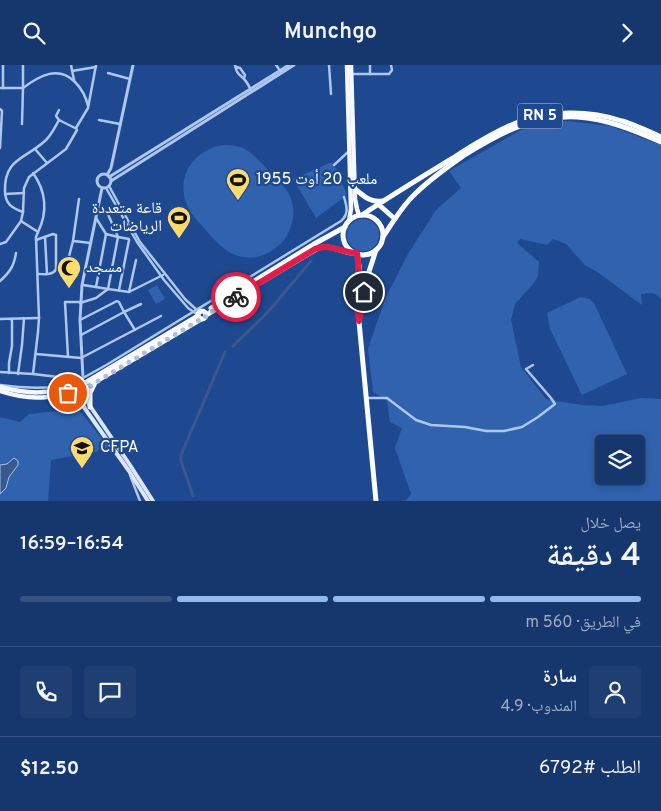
<!DOCTYPE html>
<html lang="ar">
<head>
<meta charset="utf-8">
<style>
  body { margin:0; font-family:Overpass,"Noto Naskh Arabic",sans-serif; background:#1f3f72; color:#f1f3f6; direction:rtl; height:100vh; display:flex; flex-direction:column; font-size:19px; white-space:nowrap }
  * { box-sizing:border-box; margin:0 }
  p { font-size:16px; color:#9eacc2 }
  .icon { flex:none; width:28px; height:28px; fill:none; stroke:currentColor; stroke-width:2; stroke-linecap:round; stroke-linejoin:round }
  .map { position:relative; height:436px; overflow:hidden; direction:ltr }
  .side { display:flex; flex-direction:column; background:#16376d; flex:1 }
  .side>* { flex:none }
  .buttons { position:absolute; left:595px; top:370px; display:grid; gap:10px }
  .buttons a { display:grid; place-items:center; width:50px; height:50px; border-radius:5px; background:#16376d; box-shadow:0 2px 8px #0003,0 0 0 1px #355180; font-size:25px }
  .pin { position:absolute; display:grid; place-items:center; width:42px; height:42px; color:#fff; margin:-21px; border:2px solid #fff; border-radius:50%; box-shadow:0 1px 5px #0007 }
  .courier { position:absolute; display:grid; place-items:center; width:50px; height:50px; margin:-25px; border:4px solid #e11d48; border-radius:50%; background:#fff; color:#222; box-shadow:0 1px 6px #0007 }
  .head em { font-style:normal; font-weight:600 }
  .head div { display:flex; flex-direction:column-reverse }
  .head { display:flex; align-items:center; justify-content:space-between; height:85px; padding:0 20px }
  h1 { font-size:32px; font-weight:600; line-height:38px }
  .bar { display:grid; grid-template-columns:repeat(4,1fr); gap:8px 5px; align-content:center; height:60px; padding:0 20px }
  .bar i { height:6px; border-radius:4px; background:#355180 }
  .bar .current { background:#90b9f0 }
  .bar p { grid-column:span 4 }
  .line { display:flex; align-items:center; gap:12px; padding:0 20px; border-top:1px solid #355180 }
  .line div { flex:1 }
  .round { display:grid; place-items:center; flex:none; width:52px; height:52px; border-radius:5px; background:#1f3f72 }
  header { display:flex; justify-content:space-between; align-items:center; height:65px; padding:0 20px; background:#16376d; font-size:22px; font-weight:600 }
  .map>svg:first-child { display:block }
</style>
</head>
<body>
<header><svg class="icon" aria-label="forward" viewBox="0 0 24 24"><path d="M9 5l7 7-7 7"/></svg>Munchgo<svg class="icon" aria-label="search" viewBox="0 0 24 24"><circle cx="10" cy="10" r="6"/><path d="M15 15l6 6"/></svg></header>
<div class="map">
<svg width="661" height="436" viewBox="0 0 661 436">
  <rect width="100%" height="100%" fill="#1e4991"/>
  <g fill="#3162ae" fill-rule="evenodd">
    <path d="M567,56L610,61L661,80V234C653,226 651,228 641,229L642,240L599,208L585,200L566,179L553,174L547,180L520,174L517,178L539,197L538,211L533,219L515,239L511,255L521,302L546,334L581,340L603,341L641,333L661,334V436H405L411,429L395,383L402,363L390,357L387,336L373,327L368,284L385,234L408,189L436,145L461,123L449,106L519,66L543,58ZM604,379H636V411H604Z"/>
    <path d="M224,80C246,79 254,90 268,105C276,113 285,121 290,131C301,157 284,187 256,192C232,196 218,179 203,162C196,154 189,147 186,137C176,110 196,83 224,80Z"/>
    <path d="M332,97L337,106L347,130L316,153L293,114Z"/>
    <circle cx="363" cy="170" r="16"/>
    <path d="M157,220L165,234L156,239L148,225Z"/>
    <path d="M581,232L589,234L594,238L627,309L582,330L550,264L547,248Z"/>
    <path d="M78,344L109,382L95,387L51,395L48,436H0V352L20,357L29,349Z"/>
  </g>
  <path fill="#39588c" stroke="#a2c1ef" d="M14,393L18,396V400L9,412L6,423L0,429V400L7,399Z"/>
  <g fill="none" stroke-linecap="round" stroke-linejoin="round">
    <g stroke="#39588c" stroke-width="3">
      <path d="M233,281L269,246L311,196"/>
      <path d="M193,431L181,396V390L225,287"/>
    </g>
    <g stroke="#aec7ee" stroke-width="2.5">
      <path d="M71,0L74,15"/>
      <path d="M235,0C237,9 238,8 244,14C247,17 249,21 251,25"/>
      <path d="M276,0L281,7"/>
      <path d="M329,0L331,29"/>
      <path d="M370,0V9"/>
      <path d="M236,2L240,3L245,10L244,13"/>
      <path d="M72,6L96,2"/>
      <path d="M108,8L130,14"/>
      <path d="M351,9H389L392,5L391,0"/>
      <path d="M0,23H23V0"/>
      <path d="M3,23V0"/>
      <path d="M0,44L2,46L0,83"/>
      <path d="M59,55L56,51L59,45"/>
      <path d="M99,55L120,59"/>
      <path d="M22,59L23,23C39,11 58,0 75,17C82,24 86,32 88,41"/>
      <path d="M35,84L47,98"/>
      <path d="M334,100L348,87"/>
      <path d="M109,121L140,177L185,234L199,247"/>
      <path d="M106,123L137,177L164,215L188,243L198,250"/>
      <path d="M5,129L24,128"/>
      <path d="M23,147C12,143 5,139 5,126C4,93 26,94 46,75C52,69 55,62 59,55L75,63"/>
      <path d="M107,147L118,172"/>
      <path d="M96,153L106,169"/>
      <path d="M21,156L38,167C48,147 46,126 33,108"/>
      <path d="M38,167L36,172L39,253L38,267L33,309L75,314L83,313L108,299L341,156C349,149 347,142 344,132"/>
      <path d="M45,172L47,209"/>
      <path d="M118,172L106,169L96,222L108,224L118,172L129,174V175L119,225"/>
      <path d="M36,175L53,169L56,170V204C53,211 44,209 38,209"/>
      <path d="M73,176L91,178"/>
      <path d="M0,179L6,177L21,156L23,147L24,123L29,112L66,84L77,65L76,63L88,43L96,0"/>
      <path d="M66,203L73,176L79,134"/>
      <path d="M0,216C10,207 14,201 16,188"/>
      <path d="M83,220L96,222"/>
      <path d="M129,227L136,195"/>
      <path d="M80,238L96,233L108,224L129,227L163,210"/>
      <path d="M0,254L39,253"/>
      <path d="M80,255L117,236L119,237L124,247L141,239"/>
      <path d="M81,270L124,247L135,265"/>
      <path d="M36,289L81,293L161,251"/>
      <path d="M68,292L65,237H80"/>
      <path d="M0,307L33,309"/>
      <path d="M9,308V298L12,281V256L11,254"/>
      <path d="M18,309L22,280L24,253"/>
      <path d="M0,320C28,324 50,324 78,319"/>
      <path d="M366,333H387L416,355L431,360L465,362L486,366H504L522,362L538,352L555,339L551,333L526,304L533,300"/>
      <path d="M130,410L140,436"/>
    </g>
    <g stroke="#aec7ee" stroke-width="3">
      <circle cx="104" cy="116" r="7"/>
      <path d="M107,110L111,103L133,0"/>
      <path d="M109,112L289,0"/>
      <path d="M111,116L294,0"/>
      <path d="M80,321L83,313L80,255L82,220L102,123"/>
    </g>
    <g stroke="#dbe6fa" stroke-width="4">
      <path d="M83,328L86,335L130,400L153,436"/>
      <path d="M76,331L129,406L148,436"/>
    </g>
    <g stroke="#f5f8ff" stroke-width="4.5">
      <path d="M347,0L351,144L349,156"/>
      <path d="M351,0L355,134L357,144L359,150"/>
      <path d="M0,322C31,330 44,328 75,323"/>
      <path d="M0,326C15,331 31,334 47,332C56,331 65,328 74,329"/>
      <path d="M61,331L73,334L84,342"/>
    </g>
    <g stroke="#fafcff" stroke-width="5">
      <path d="M355,124C364,131 370,138 383,136"/>
      <path d="M378,139L395,154"/>
      <path d="M362,150C392,130 422,112 453,93C473,80 494,67 516,58C549,45 589,45 622,56C635,60 648,66 661,72"/>
      <circle cx="363" cy="170" r="20"/>
      <path d="M383,172C393,157 402,141 415,129C430,114 446,103 463,91C500,68 532,50 577,52C607,54 634,65 661,77"/>
      <path d="M357,189L359,201L358,246L376,436"/>
      <path d="M211,243L314,179L345,162"/>
      <circle cx="202" cy="250" r="4"/>
      <path d="M206,250L318,183C335,179 342,189 355,188"/>
      <path d="M360,251L365,219L376,185"/>
      <path d="M80,321L198,251"/>
      <path d="M83,327V324L79,321L76,322L73,326L76,331L81,330L87,324L98,315L201,254"/>
      <path d="M90,342V328L94,320"/>
    </g>
  </g>
  <g fill="none" stroke-linecap="round" stroke-linejoin="round">
    <path stroke="#b0bfd8" stroke-width="5" stroke-dasharray="0 9" d="M68,328L80,331L87,324L98,316L201,254H204L206,250L236,232"/>
    <path stroke="#e11d48" stroke-width="6" d="M236,232L315,184C330,178 342,188 357,188C361,211 354,234 359,256L364,227"/>
  </g>
  <defs>
    <g id="stadium-pin" transform="scale(1.25)"><path d="M0 17L-7.5 6A9.5 9.5 0 1 1 7.5 6Z" fill="#fcdb6e" stroke="#1e4991"/><path d="M0-5a6.5 5 0 1 0 0 10a6.5 5 0 1 0 0-10ZM-3.5-1.8h7v3.6h-7Z" fill="#111"/></g>
    <g id="mosque-pin" transform="scale(1.25)"><path d="M0 17L-7.5 6A9.5 9.5 0 1 1 7.5 6Z" fill="#fcdb6e" stroke="#1e4991"/><path d="M3.5-4.9A6 6 0 1 0 3.5 4.9A5 5 0 1 1 3.5-4.9Z" fill="#111"/></g>
    <g id="university-pin" transform="scale(1.25)"><path d="M0 17L-7.5 6A9.5 9.5 0 1 1 7.5 6Z" fill="#fcdb6e" stroke="#1e4991"/><path d="M0-5L7-2L0 1L-7-2ZM-4 1L0 2.5L4 1V4Q0 6-4 4Z" fill="#111"/></g>
  </defs>
  <g fill-rule="evenodd">
    <use href="#stadium-pin" x="238" y="115"/>
    <use href="#stadium-pin" x="179" y="153"/>
    <use href="#mosque-pin" x="69" y="203"/>
    <use href="#university-pin" x="82" y="383"/>
  </g>
  <g text-anchor="middle" dominant-baseline="central" stroke-width="4.5" stroke-linejoin="round" paint-order="stroke">
    <rect fill="#1e4991" stroke="#bcc8de" stroke-width="1" x="517.5" y="38.5" width="45" height="25" rx="4"/>
    <g font-size="15" font-weight="bold" fill="#fff">
      <text x="540" y="51">RN 5</text>
    </g>
    <g font-size="16" fill="#fff" stroke="#1e4991" text-anchor="start">
      <text x="256" y="115">ملعب 20 أوت 1955</text>
      <text x="162" y="144" text-anchor="end">قاعة متعددة<tspan x="162" dy="18">الرياضات</tspan></text>
      <text x="86" y="203">مسجد</text>
      <text x="100" y="383">CFPA</text>
    </g>
  </g>
</svg>
<div class="buttons">
<a><svg class="icon" aria-label="layers" viewBox="0 0 24 24"><path d="M12 4l9 5-9 5-9-5zM3 14l9 5 9-5"/></svg></a>
</div>
<div class="pin" style="left:68px;top:328px;background:#ea580c"><svg class="icon" aria-label="bag" viewBox="0 0 24 24"><path d="M5 8h14l-1 12H6zM9 8a3 3 0 0 1 6 0"/></svg></div>
<div class="pin" style="left:364px;top:227px;background:#1f2937"><svg class="icon" aria-label="home" viewBox="0 0 24 24"><path d="M3 11l9-7 9 7M6 9v11h12V9"/></svg></div>
<div class="courier" style="left:236px;top:232px"><svg class="icon" aria-label="bike" viewBox="0 0 24 24"><circle cx="6" cy="16" r="4"/><circle cx="18" cy="16" r="4"/><path d="M6 16l4-8h5l3 8M10 8l3 8H6M13 5h3"/></svg></div>
</div>
<section class="side">
<div class="head"><div><h1>4 دقيقة</h1><p>يصل خلال</p></div><em>16:54–16:59</em></div>
<div class="bar"><i class="current"></i><i class="current"></i><i class="current"></i><i></i><p>في الطريق · 560 m</p></div>
<div class="line" style="height:90px"><a class="round"><svg class="icon" aria-label="person" viewBox="0 0 24 24"><circle cx="12" cy="8" r="4"/><path d="M4 21q1-7 8-7t8 7"/></svg></a><div><b>سارة</b><p>المندوب · 4.9</p></div><a class="round"><svg class="icon" aria-label="chat" viewBox="0 0 24 24"><path d="M4 5h16v11H9l-5 4z"/></svg></a><a class="round"><svg class="icon" aria-label="phone" viewBox="0 0 24 24"><path d="M5 4h4l2 5-3 2q2 4 5 5l2-3 5 2v4C11 20 4 13 5 4z"/></svg></a></div>
<div class="line" style="height:65px"><div>الطلب #6792</div><b>$12.50</b></div>
</section>
</body>
</html>
